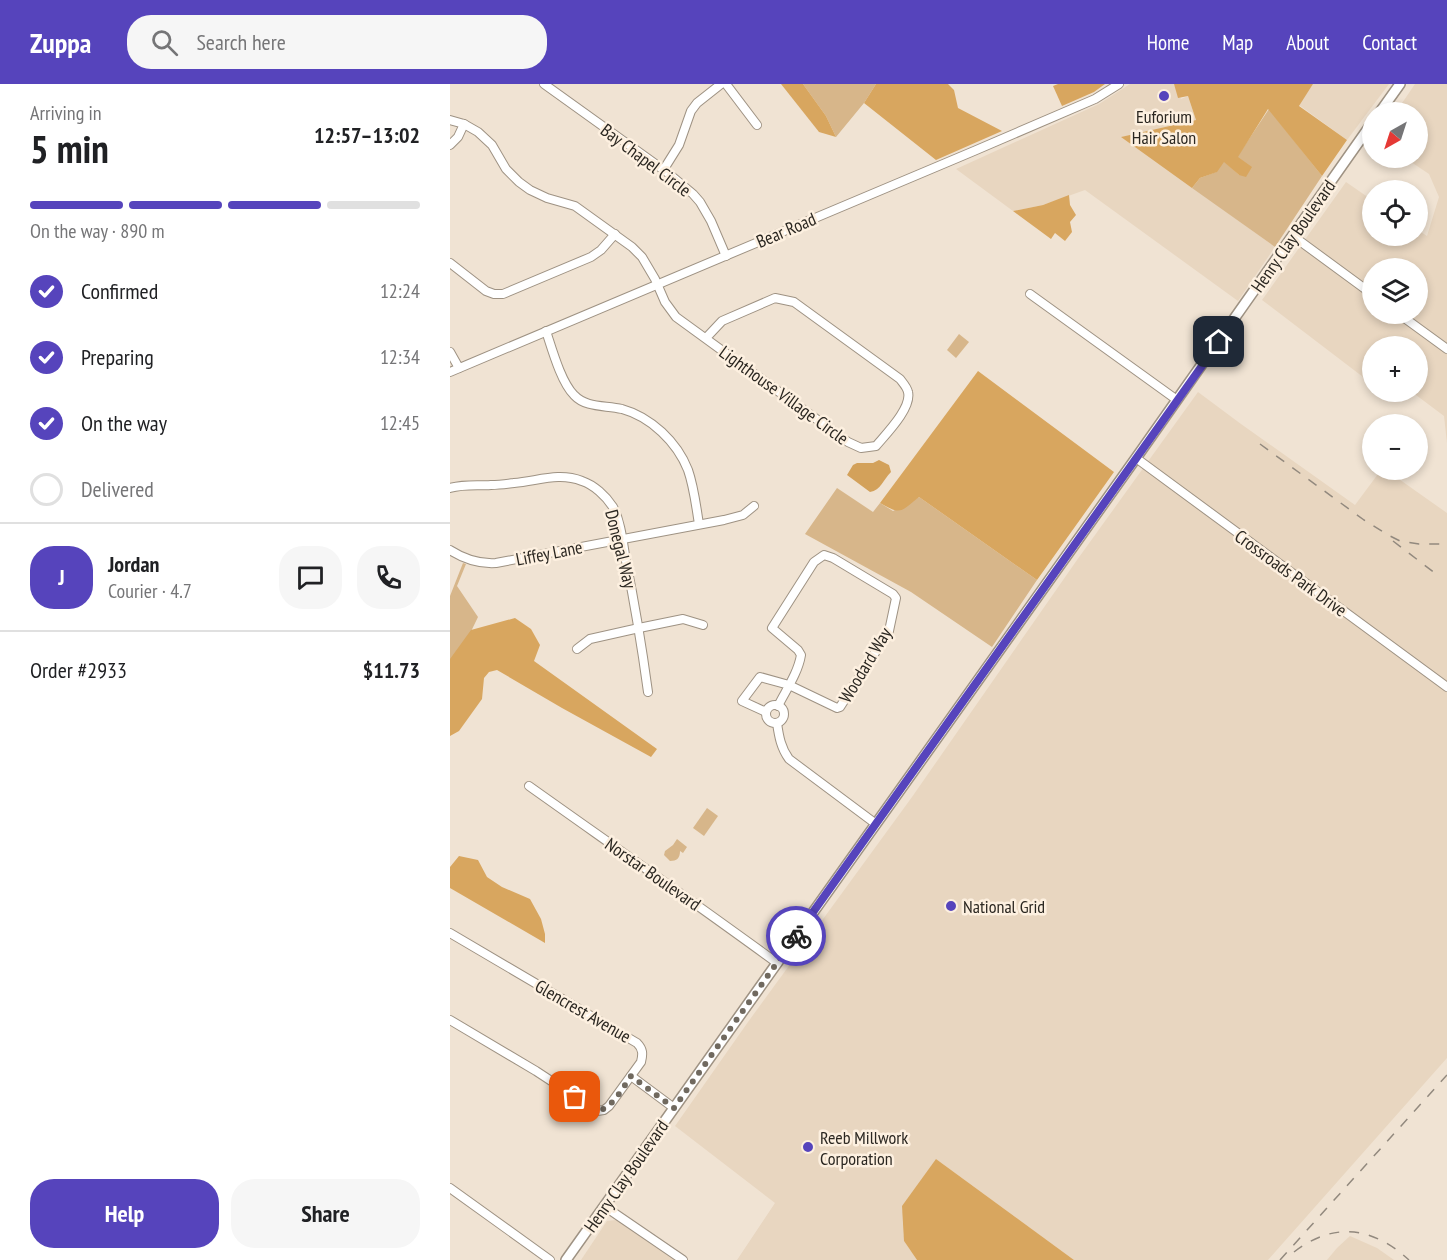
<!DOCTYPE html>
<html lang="en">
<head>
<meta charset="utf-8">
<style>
  body { margin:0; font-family:"PT Sans Narrow",sans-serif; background:#f6f6f6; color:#202124; height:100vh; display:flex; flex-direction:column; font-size:22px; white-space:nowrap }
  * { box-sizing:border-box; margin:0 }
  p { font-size:20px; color:#757577 }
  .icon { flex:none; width:33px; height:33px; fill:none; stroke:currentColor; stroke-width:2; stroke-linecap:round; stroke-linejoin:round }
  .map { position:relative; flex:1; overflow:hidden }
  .details { display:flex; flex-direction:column; background:#fff; width:450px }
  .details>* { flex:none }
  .needle { width:39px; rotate:219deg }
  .controls { position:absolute; left:912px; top:18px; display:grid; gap:12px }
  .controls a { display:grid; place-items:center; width:66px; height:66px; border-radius:50%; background:#fff; box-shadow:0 3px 9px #0003; font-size:30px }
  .pin { position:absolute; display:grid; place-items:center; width:51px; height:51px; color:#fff; margin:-26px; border-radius:12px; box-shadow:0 3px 9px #0006 }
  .courier { position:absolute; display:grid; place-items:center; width:60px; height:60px; margin:-30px; border:4px solid #5644bc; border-radius:50%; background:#fff; color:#222; box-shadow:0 2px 8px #0007 }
  .headline em { font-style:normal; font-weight:800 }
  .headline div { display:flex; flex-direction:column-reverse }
  .headline { display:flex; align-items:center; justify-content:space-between; height:102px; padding:0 30px }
  h1 { font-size:39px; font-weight:800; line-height:45px }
  .bar { display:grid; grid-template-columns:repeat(4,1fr); gap:9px 6px; align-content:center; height:72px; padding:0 30px }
  .bar i { height:8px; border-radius:4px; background:#e0e0e0 }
  .bar .on { background:#5644bc }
  .bar p { grid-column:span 4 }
  .line { display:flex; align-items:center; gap:15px; padding:0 30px; border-top:2px solid #e0e0e0 }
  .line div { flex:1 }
  .round { display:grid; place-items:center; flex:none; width:63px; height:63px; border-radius:24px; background:#f6f6f6 }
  ol { padding:0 30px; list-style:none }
  li { display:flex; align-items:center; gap:18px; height:66px }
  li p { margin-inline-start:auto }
  li .icon { padding:6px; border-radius:50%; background:#5644bc; color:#fff; stroke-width:4 }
  li:last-child { color:#757577 }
  li i { width:33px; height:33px; border:3px solid #e0e0e0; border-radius:50% }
  .cta { display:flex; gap:12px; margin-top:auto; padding:12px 30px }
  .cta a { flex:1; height:69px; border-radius:24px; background:#5644bc; color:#fff; font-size:24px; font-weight:800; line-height:69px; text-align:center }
  .cta a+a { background:#f6f6f6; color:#202124 }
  header { display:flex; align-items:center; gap:36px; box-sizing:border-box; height:84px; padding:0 30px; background:#5644bc; color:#fff }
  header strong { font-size:28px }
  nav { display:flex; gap:33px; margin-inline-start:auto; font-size:21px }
  .search { width:420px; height:54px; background:#f6f6f6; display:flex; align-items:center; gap:15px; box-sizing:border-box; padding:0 21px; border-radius:24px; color:#757577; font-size:22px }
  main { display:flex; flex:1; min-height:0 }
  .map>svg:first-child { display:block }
</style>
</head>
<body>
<header>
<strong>Zuppa</strong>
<div class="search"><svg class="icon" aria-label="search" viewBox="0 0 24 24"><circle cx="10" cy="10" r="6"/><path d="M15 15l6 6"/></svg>Search here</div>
<nav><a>Home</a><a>Map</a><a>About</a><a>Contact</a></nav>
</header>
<main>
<section class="details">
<div class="headline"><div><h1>5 min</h1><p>Arriving in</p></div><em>12:57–13:02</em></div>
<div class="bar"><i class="on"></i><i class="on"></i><i class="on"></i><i></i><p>On the way · 890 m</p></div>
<ol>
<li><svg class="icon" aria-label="check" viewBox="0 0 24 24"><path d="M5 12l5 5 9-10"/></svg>Confirmed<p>12:24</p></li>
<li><svg class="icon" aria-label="check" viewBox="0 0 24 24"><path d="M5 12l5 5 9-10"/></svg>Preparing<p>12:34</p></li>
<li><svg class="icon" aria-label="check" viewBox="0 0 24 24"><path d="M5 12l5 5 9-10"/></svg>On the way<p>12:45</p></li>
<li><i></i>Delivered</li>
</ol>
<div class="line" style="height:108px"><b class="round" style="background:#5644bc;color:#fff">J</b><div><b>Jordan</b><p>Courier · 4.7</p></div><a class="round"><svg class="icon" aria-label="chat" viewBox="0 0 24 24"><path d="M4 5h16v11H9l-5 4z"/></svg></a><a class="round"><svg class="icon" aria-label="phone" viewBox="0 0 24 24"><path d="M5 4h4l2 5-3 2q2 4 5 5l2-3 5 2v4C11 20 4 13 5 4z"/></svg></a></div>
<div class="line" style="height:78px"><div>Order #2933</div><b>$11.73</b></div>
<div class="cta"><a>Help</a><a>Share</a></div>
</section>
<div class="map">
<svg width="997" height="1176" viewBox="0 0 997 1176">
  <rect width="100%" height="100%" fill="#f0e3d3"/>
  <g fill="#e8d6c0" fill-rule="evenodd">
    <path d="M680,0H724L731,15L738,12L746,36L672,53L825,163L788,217L635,106L593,121L563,127L506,85L649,20Z"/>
    <path d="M863,0H939L897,56L849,21Z"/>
    <path d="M965,0H997V359L994,332L962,308H968V262H922V288L917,296L812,216L896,98L922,116V152H968V146L977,152L989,113L979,90L955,74H968V28H946ZM922,184H968V230H922Z"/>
    <path d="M748,308L791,340L905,421L931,386H936L997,429V974L818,1176H624L486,1075L454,1157L467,1176H287L325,1119L225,1042L298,938L462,713L627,476Z"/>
    <path d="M166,1136L225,1176H131L157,1137Z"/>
    <path d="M900,1152L927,1164L944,1176H877L887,1164Z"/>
  </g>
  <g fill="#d7b68a">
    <path d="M353,0H426L414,19L386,53L376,32Z"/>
    <path d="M819,25L872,92L825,163L742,104L750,94L766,88L774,77L789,91L787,73Z"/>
    <path d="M509,250L519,258L506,274L497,266Z"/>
    <path d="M387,404L423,428L430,419L443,427L469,413L587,496L542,563L461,508L355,450Z"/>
    <path d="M13,479L16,480L7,502L28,533L12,566L0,586V512Z"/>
    <path d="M257,724L268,732L254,752L243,744Z"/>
    <path d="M227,755L237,763L233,769L230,767C230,774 227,777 220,777L214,771L215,767L223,761Z"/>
  </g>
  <g fill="#d8a65f">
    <path d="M331,0H353L376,32L386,53L369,48Z"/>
    <path d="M426,0H498L504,6L508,24L552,47L486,76L414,19Z"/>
    <path d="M608,0H655L644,8L612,22L603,2Z"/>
    <path d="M724,0H863L849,22L897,56L872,92L818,25L788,73L802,83L796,93L789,91L774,78L767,88L750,94L742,104L671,53L746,36L738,12L728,14Z"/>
    <path d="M619,111L620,121L626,131L620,138L622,148L615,157L605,149L601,155L563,127L593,121Z"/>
    <path d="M528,287L664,388L587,496L469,413C451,427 452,432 430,419Z"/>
    <path d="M65,534L81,545L90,561L84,577L207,665L201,673L112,624L47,586L39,588L34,594L32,615L9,647L0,652V575L21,546Z"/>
    <path d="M9,772L28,776L37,793L52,803L80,815L91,835L95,850V859L0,804V783Z"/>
    <path d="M486,1075L624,1176H467L454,1157L452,1122Z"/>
  </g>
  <path fill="#d3a15a" d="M429,376L439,381L441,388C433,396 431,406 420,408L397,391L403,381L407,379H423Z"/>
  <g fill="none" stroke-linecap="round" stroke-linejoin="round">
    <g stroke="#9e9283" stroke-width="10">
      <g id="minor">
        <path d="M94,0L218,89L243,110L250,118L261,137L276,172"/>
        <path d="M276,0L307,41"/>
        <path d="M0,36L14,40L28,48L42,61L56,85L69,98L80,106L97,114L125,122L182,163L192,173L205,195L215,218L226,233L398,358L411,364L426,362C436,350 462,324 458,308C457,303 453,299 450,295L344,218L325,214L272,237L256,254"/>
        <path d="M0,61L8,53L14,40"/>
        <path d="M214,85L229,61L241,27L247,19L271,0"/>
        <path d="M843,152L922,210"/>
        <path d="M0,179L36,207L44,210H53L141,173L151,166L165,150"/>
        <path d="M580,210L727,316"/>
        <path d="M949,230L997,265"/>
        <path d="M96,247C102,265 111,298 124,311C136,324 155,321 172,325C201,333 227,358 238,386C244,403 246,422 249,440"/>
        <path d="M0,268L9,284"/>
        <path d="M0,288L524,67L645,15L669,0"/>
        <path d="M686,374L997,603"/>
        <path d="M0,404C14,400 27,402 41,401C49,401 56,400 64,399C88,397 109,388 132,397C144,401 156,412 163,423C171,438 173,460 176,477C185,521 192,564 198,608"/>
        <path d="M0,466C14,475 30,480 46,479L274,436L293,431L304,422"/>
        <path d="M127,565L140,555L189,544L233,535L253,541"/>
        <circle cx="325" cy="630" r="9"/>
        <path d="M316,628L292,617L310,593L339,601L387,624L390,623L439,547L446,514L443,510L383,474L374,471L364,478L322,544L348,566L351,571C348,589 336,606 328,622"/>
        <path d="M327,639C329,653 331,664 339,675L426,740"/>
        <path d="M79,702C162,761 245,819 327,879"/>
        <path d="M0,849L187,959C193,965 193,970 191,978L159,1022L154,1026L147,1027L86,987L0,936"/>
        <path d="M181,992L224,1024"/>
        <path d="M0,1104L100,1176"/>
        <path d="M154,1122L233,1176"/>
      </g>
    </g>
    <g stroke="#9e9283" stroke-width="12">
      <g id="major">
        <path d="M930,28L950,0"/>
        <path d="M116,1176L686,374L922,39"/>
      </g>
    </g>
    <use href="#minor" stroke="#fff" stroke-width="8"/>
    <use href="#major" stroke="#fff" stroke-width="9"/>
    <g stroke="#92897e" stroke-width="1.5" stroke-dasharray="10 10" stroke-linecap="butt">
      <path d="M810,360L914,436L938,451L950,457L969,460H997"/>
      <path d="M943,457L990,493"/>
      <path d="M844,1168C884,1137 923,1143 959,1176"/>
      <path d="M830,1176L997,991"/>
    </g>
  </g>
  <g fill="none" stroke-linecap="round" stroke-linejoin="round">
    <path stroke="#70695f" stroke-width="6" stroke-dasharray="0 10.8" d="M125,1013C131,1017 138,1024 145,1026C159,1030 174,1002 181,992L224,1024L346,852"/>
    <path stroke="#5644bc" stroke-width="8" d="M346,852L769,258"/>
  </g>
  <g fill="#5644bc" stroke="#fdf0e0" stroke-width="2">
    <circle cx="714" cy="12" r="6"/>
    <circle cx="501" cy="822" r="6"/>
    <circle cx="358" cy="1063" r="6"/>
  </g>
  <g text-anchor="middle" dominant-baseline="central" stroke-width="5" stroke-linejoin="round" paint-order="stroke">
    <g font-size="18" fill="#2b2721" stroke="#fdf0e0" text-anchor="start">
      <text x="714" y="32" text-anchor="middle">Euforium<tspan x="714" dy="21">Hair Salon</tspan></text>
      <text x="513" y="822">National Grid</text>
      <text x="370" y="1053">Reeb Millwork<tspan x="370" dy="21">Corporation</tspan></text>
    </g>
    <g font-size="18" fill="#2b2721" stroke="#fdf0e0">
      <text transform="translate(196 76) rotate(37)">Bay Chapel Circle</text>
      <text transform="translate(336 146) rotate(-23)">Bear Road</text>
      <text transform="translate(843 152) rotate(-55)">Henry Clay Boulevard</text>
      <text transform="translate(334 311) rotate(36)">Lighthouse Village Circle</text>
      <text transform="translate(171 465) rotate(76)">Donegal Way</text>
      <text transform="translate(99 469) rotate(-11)">Liffey Lane</text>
      <text transform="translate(841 489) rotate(36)">Crossroads Park Drive</text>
      <text transform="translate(415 581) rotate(-59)">Woodard Way</text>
      <text transform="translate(203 790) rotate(35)">Norstar Boulevard</text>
      <text transform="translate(133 927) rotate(30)">Glencrest Avenue</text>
      <text transform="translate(176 1092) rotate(-55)">Henry Clay Boulevard</text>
    </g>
  </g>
</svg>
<div class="controls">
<a><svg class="needle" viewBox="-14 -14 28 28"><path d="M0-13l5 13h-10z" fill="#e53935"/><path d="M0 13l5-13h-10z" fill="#757577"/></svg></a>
<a><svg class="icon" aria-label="locate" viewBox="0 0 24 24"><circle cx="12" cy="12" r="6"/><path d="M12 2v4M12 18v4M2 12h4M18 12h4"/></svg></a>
<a><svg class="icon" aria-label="layers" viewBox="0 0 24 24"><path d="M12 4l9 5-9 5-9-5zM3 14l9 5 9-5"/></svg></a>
<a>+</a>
<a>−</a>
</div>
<div class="pin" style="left:125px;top:1013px;background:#ea580c"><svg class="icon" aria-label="bag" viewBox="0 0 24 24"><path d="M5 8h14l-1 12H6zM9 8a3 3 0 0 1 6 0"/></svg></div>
<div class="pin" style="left:769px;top:258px;background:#1f2937"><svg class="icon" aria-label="home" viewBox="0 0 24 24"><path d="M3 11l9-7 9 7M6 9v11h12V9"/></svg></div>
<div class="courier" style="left:346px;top:852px"><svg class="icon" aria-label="bike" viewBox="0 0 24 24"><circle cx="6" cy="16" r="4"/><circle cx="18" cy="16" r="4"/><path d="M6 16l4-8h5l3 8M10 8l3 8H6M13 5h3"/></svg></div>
</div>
</main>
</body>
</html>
